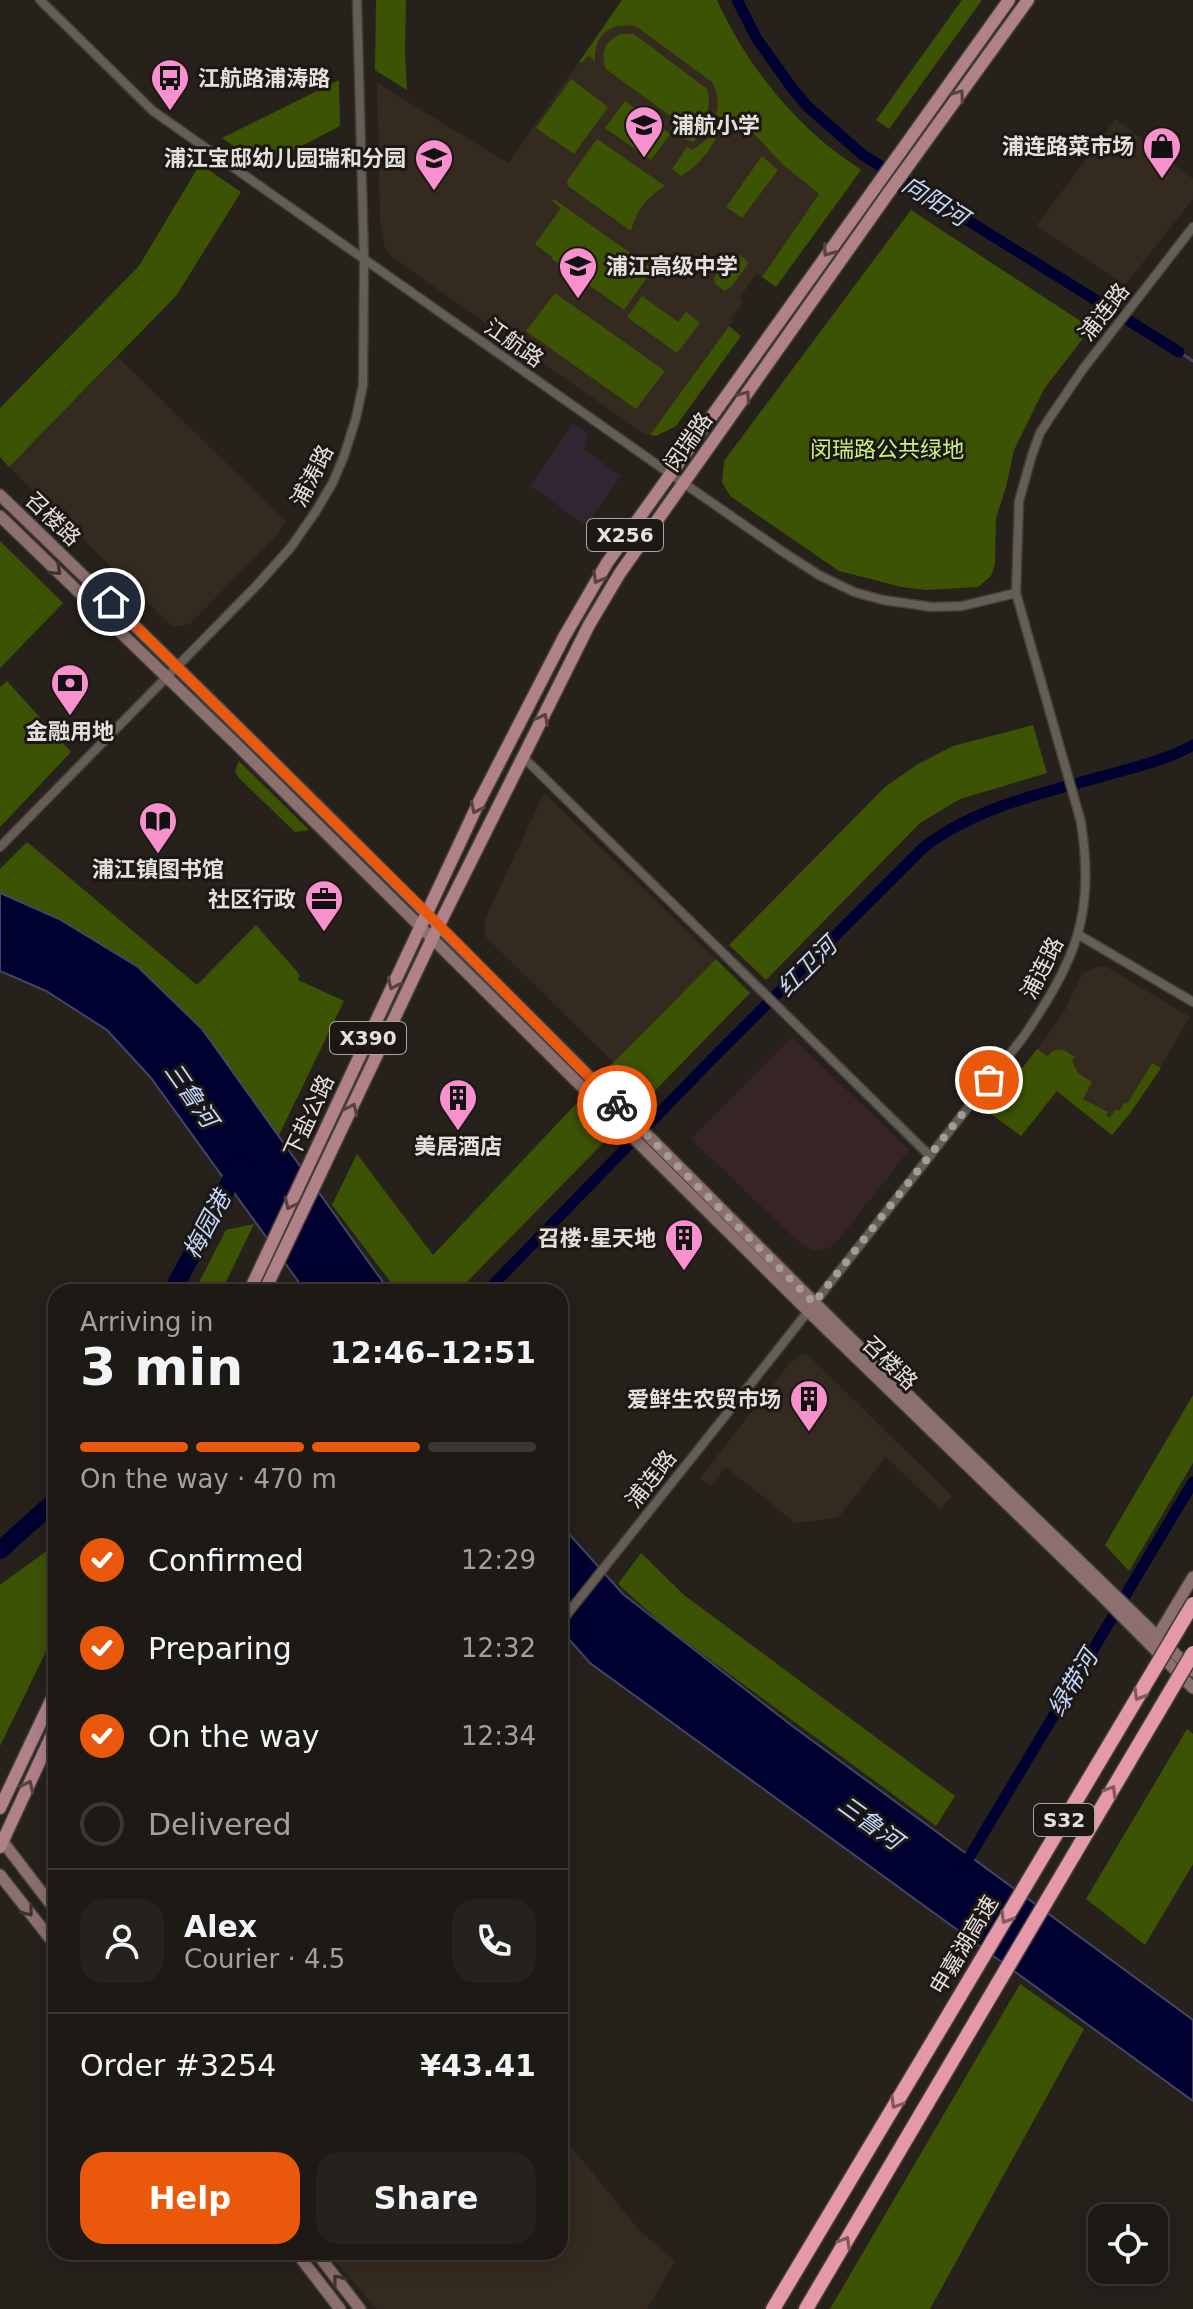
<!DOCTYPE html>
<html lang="en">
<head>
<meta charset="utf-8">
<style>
  body { margin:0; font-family:"DejaVu Sans","Noto Sans SC",sans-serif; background:#25221e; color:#f1f3f6; height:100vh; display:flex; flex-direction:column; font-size:30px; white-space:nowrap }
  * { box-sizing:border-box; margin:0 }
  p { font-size:26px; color:#a0a0a0 }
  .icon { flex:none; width:44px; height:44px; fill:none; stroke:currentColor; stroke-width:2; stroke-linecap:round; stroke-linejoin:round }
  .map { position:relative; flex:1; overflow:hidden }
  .details { position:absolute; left:48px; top:1284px; width:520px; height:976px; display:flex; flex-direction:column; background:#1d1915; border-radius:24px; box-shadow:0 4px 20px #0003,0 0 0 2px #3b3834 }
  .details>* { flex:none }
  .buttons { position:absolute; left:1088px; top:2204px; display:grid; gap:16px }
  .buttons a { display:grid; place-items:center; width:80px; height:80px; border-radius:16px; background:#1d1915; box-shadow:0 4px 20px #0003,0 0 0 2px #3b3834; font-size:40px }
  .pin { position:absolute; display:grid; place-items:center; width:68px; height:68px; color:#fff; margin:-34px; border:4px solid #fff; border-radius:50%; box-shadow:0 2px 8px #0007 }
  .courier { position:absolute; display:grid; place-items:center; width:80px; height:80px; margin:-40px; border:6px solid #ea580c; border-radius:50%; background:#fff; color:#222; box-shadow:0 2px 10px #0007 }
  .head em { font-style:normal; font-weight:700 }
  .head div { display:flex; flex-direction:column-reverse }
  .head { display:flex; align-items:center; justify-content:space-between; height:136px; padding:0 32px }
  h1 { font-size:52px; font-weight:700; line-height:60px }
  .bar { display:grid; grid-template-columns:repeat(4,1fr); gap:12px 8px; align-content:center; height:96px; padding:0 32px }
  .bar i { height:10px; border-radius:6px; background:#3b3834 }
  .bar .selected { background:#ea580c }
  .bar p { grid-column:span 4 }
  .line { display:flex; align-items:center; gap:20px; padding:0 32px; border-top:2px solid #3b3834 }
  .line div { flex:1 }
  .round { display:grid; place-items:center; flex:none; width:84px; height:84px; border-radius:24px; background:#25221e }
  ol { padding:0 32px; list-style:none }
  li { display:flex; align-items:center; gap:24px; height:88px }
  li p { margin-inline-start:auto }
  li .icon { padding:8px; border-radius:50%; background:#ea580c; color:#fff; stroke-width:4 }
  li:last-child { color:#a0a0a0 }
  li i { width:44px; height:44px; border:4px solid #3b3834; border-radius:50% }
  .button { display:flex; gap:16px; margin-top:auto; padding:16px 32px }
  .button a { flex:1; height:92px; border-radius:24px; background:#ea580c; color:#fff; font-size:32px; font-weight:700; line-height:92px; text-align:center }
  .button a+a { background:#25221e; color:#f1f3f6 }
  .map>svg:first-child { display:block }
</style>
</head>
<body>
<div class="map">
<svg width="1193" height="2309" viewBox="0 0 1193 2309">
  <rect width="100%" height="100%" fill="#27211c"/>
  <g fill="#342a20">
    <path d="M622,0H671L741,120L783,165L819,194L762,277L756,274L739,299L743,302L731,318L733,320L650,435L644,434L392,257L385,248L380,220L377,83L508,163Z"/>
    <path d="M1116,119L1193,179V199L1125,285L1036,226Z"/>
    <path d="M118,357L286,522L274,538L190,624L173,627L9,467Z"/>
    <path d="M544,793L716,959L614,1063L486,937L484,930L485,919Z"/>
    <path d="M1098,966L1107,967L1190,1017L1156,1075L1131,1112L1112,1135L1024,1067L1064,1012L1082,974Z"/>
    <path d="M807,1354L952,1496L940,1509L886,1457L838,1518L795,1523L726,1467L710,1486L700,1478L789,1364L798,1357Z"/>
    <path d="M560,2133L640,2231L675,2261L647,2309H377L327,2252H560Z"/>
  </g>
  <path fill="#302533" d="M573,424L588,434L583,449L621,476L586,525L530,486Z"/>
  <path fill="#372426" d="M792,1037L909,1150L840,1238L832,1246L824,1250H812L800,1243L691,1139Z"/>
  <g fill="#3d5304">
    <path d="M376,0H406L405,51L407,90L375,70Z"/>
    <path d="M622,0H717C741,53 777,102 821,140C833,151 848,160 861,170L776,287L762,277L819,194L783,165L741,120L731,115L724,116L693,142L685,139C691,132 694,132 702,129C721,119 721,99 712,82L637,27C611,21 594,35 595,61L588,56L582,63L579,62Z"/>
    <path d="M962,0H982L889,129L876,120Z"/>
    <path d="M620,34H634L707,89C713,111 704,126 680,123L606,69C600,52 605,42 620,34Z"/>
    <path d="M571,79L608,107L574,154L536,128Z"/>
    <path d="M339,80L340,126L263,166L222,138Z"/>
    <path d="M625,101L670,134L651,160L605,128Z"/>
    <path d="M721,129C711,149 701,164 681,176L672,169L687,147L692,150Z"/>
    <path d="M597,139L665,186C647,197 636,210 631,231L568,186L567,181Z"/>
    <path d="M762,156L778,170L742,218L726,207Z"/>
    <path d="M200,164L241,192L176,296L9,467L0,457V408L139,266Z"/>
    <path d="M554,199L653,269L624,310L552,259V257L535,244L561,208L552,201Z"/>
    <path d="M911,210L1091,328L1044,389L1014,450L1006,487L996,518L995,564L991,576L978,587L926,590L902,587L839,571L730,496L722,482L724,461Z"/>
    <path d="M736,253L746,260L748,264L731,287L724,291L715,283L714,278L731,254Z"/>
    <path d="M555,293L665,371L636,409L526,331Z"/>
    <path d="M642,296L678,322L686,312L700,323L677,353L627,317Z"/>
    <path d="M729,326L741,336L676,426L656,436L644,434L650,435Z"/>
    <path d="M0,541L63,603L0,668Z"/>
    <path d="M7,681L71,752L0,827V687Z"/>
    <path d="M1033,725L1047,773L960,799L920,823L766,980L729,945L885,787L918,764L953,746Z"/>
    <path d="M239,761L309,830L295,832L239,778L235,772Z"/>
    <path d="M27,842L197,985L256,925L300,975L298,980L344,1001L278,1137L0,934V869Z"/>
    <path d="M716,959L750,993L643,1103L608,1068Z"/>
    <path d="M1037,1049L1047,1056L1053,1051L1062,1049L1075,1057L1072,1061L1078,1073L1092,1082L1083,1099L1108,1112L1106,1115L1110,1118L1116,1109L1119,1111L1125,1102L1127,1104L1152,1063L1161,1068L1131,1112L1112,1135L1057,1091L1021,1136L988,1112Z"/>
    <path d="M576,1104L608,1138L463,1286L452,1292H403L393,1285L332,1205L357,1154L433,1255Z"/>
    <path d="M254,1224L221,1292H194L226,1230Z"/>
    <path d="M1193,1395V1463L1129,1571L1105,1545Z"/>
    <path d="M56,1544V1631L0,1746V1585Z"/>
    <path d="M641,1553L684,1595L955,1796L936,1826L667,1628L618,1584Z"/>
    <path d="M1187,1729L1193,1734V1864L1145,1945L1086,1899Z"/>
    <path d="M1020,1984L1084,2029L930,2309H830Z"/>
  </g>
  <g fill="#000130" stroke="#444464" stroke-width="2">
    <path d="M0,893L59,919L138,967L202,1029L390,1292H306L151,1078L107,1030L46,991L0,971Z"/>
    <path d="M560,1524L623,1594L791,1725L1193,2020V2101L590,1663L560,1629Z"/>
  </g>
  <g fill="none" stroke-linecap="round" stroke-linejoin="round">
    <path stroke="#444464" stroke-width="3" d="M1179,352L1193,361"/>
    <g stroke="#000130" stroke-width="11">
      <path d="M737,0L757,39L792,88L808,107L863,155L1179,352"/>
      <path d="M486,1292L710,1061L925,846C982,804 1052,791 1118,772C1144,765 1170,758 1193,745"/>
      <path d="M964,1866L1193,1482"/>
    </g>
    <g stroke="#000130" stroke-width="18">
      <path d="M172,1292L240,1163"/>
      <path d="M0,1550L56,1500"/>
    </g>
    <g stroke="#433e39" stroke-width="11">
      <g id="street">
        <path d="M40,0L153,111L669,473L783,552L819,575L854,592L883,600L932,607L962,606L1016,593"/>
        <path d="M523,757L930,1156"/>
        <path d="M0,847L258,584L291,547L316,511L333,482L344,456L356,418L363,385L364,259L357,0"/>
        <path d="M1079,935L1193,1002"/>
        <path d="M560,1623L780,1347L1024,1036C1076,959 1095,916 1081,822L1016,593L1019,501L1032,455L1040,433L1051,416L1083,369L1193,227"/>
      </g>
    </g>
    <g stroke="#433e39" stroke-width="14">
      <g id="secondary">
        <path d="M0,495C275,760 544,1031 813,1301C938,1426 1067,1548 1193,1671"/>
        <path d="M0,516L235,743L808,1311L1100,1594L1193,1688"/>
        <path d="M1154,1642L1193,1577"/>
        <path d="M0,1838L56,1911"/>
        <path d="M0,1875L56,1946"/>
        <path d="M296,2252L340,2309"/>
        <path d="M316,2252L360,2309"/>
      </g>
    </g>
    <g stroke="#433e39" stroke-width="15">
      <g id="primary">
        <path d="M249,1292L479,802L564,637L607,563L1009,0"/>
        <path d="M264,1292L432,939L589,625L620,573L887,195L1028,0"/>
        <path d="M0,1808L56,1690"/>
        <path d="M0,1847L56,1726"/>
      </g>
    </g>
    <g stroke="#433e39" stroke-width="17">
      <g id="highway">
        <path d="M773,2309L936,2036"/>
        <path d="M806,2309L958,2051"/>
      </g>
    </g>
    <use href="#street" stroke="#645e57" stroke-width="8"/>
    <use href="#secondary" stroke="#8b706f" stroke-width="11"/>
    <use href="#primary" stroke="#b18188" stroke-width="12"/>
    <use href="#highway" stroke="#e599a8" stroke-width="14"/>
    <g stroke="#433e39" stroke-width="17" stroke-linecap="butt">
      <g id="highway-bridge">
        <path d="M936,2036L1193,1604"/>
        <path d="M958,2051L1193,1653"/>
      </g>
    </g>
    <use href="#highway-bridge" stroke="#e599a8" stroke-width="14"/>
  </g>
  <defs><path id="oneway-chevron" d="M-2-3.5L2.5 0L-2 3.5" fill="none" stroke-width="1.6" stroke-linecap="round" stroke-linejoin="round" transform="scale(2)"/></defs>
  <g stroke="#584242">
    <use href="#oneway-chevron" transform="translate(959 95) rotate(-54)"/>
    <use href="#oneway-chevron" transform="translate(828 251) rotate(126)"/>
    <use href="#oneway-chevron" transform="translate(745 396) rotate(-55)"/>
    <use href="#oneway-chevron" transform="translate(598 578) rotate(120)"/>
    <use href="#oneway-chevron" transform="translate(543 719) rotate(-63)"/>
    <use href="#oneway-chevron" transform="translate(476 808) rotate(116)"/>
    <use href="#oneway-chevron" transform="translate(393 984) rotate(115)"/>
    <use href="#oneway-chevron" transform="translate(352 1109) rotate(-65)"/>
    <use href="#oneway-chevron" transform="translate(290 1204) rotate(115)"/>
    <use href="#oneway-chevron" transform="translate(28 1786) rotate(-65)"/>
  </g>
  <g stroke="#3e322f">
    <use href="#oneway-chevron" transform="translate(56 570) rotate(44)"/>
    <use href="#oneway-chevron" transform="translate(28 1911) rotate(52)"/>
    <use href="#oneway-chevron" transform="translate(338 2280) rotate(-128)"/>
  </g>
  <g stroke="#81585e">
    <use href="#oneway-chevron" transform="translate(1139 1695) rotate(121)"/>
    <use href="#oneway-chevron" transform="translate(1111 1791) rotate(-59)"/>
    <use href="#oneway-chevron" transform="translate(1006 1918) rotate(121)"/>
    <use href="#oneway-chevron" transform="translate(896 2103) rotate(121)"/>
    <use href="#oneway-chevron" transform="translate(845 2242) rotate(-60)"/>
  </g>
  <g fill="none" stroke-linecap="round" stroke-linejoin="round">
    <path stroke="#a29d99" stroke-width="8" stroke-dasharray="0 14.4" d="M617,1105L814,1303L989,1080"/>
    <path stroke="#ea580c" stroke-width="10" d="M111,602L439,925L617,1105"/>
  </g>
  <defs>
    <g id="bus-pin" transform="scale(2)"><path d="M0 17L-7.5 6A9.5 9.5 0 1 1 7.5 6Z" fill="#f790cd" stroke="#1d1813"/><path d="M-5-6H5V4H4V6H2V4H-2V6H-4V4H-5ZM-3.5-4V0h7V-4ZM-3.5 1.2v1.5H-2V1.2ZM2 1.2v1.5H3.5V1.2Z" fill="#111"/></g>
    <g id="school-pin" transform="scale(2)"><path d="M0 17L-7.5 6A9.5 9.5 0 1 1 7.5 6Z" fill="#f790cd" stroke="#1d1813"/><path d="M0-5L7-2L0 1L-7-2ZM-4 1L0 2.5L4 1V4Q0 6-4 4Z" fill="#111"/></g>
    <g id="shop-pin" transform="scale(2)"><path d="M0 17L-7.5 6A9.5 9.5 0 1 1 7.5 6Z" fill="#f790cd" stroke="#1d1813"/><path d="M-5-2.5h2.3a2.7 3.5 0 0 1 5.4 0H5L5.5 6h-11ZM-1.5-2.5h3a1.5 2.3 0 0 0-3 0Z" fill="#111"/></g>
    <g id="bank-pin" transform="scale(2)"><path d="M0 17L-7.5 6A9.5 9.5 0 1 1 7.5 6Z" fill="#f790cd" stroke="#1d1813"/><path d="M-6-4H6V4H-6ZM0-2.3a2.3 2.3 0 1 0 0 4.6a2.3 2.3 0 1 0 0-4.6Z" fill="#111"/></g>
    <g id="library-pin" transform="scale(2)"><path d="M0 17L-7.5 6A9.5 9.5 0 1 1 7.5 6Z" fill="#f790cd" stroke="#1d1813"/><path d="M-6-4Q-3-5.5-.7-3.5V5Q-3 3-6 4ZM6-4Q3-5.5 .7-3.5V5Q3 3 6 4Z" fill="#111"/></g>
    <g id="office-pin" transform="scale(2)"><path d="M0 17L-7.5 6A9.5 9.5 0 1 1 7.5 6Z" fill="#f790cd" stroke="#1d1813"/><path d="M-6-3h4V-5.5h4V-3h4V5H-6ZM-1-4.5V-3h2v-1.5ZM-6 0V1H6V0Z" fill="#111"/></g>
    <g id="building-pin" transform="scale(2)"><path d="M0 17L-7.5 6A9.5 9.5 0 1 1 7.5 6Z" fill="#f790cd" stroke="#1d1813"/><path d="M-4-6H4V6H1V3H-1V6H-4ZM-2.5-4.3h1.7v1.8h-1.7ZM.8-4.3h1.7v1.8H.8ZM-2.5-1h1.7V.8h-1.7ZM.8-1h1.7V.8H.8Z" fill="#111"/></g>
  </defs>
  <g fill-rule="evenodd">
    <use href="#bus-pin" x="170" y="78"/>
    <use href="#school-pin" x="644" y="125"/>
    <use href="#shop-pin" x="1162" y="146"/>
    <use href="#school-pin" x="434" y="158"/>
    <use href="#school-pin" x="578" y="266"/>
    <use href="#bank-pin" x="70" y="683"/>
    <use href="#library-pin" x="158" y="821"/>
    <use href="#office-pin" x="324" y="899"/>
    <use href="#building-pin" x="458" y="1098"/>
    <use href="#building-pin" x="684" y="1238"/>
    <use href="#building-pin" x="809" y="1399"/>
  </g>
  <g text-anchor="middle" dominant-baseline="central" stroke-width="6" stroke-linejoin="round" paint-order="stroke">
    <g fill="#1d1813" stroke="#a8a4a0" stroke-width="2">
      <rect x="587" y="519" width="76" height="32" rx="6"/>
      <rect x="330" y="1022" width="76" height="32" rx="6"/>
      <rect x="1034" y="1804" width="60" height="32" rx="6"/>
    </g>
    <g font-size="20" font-weight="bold" fill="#e4e0dc">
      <text x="625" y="535">X256</text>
      <text x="368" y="1038">X390</text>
      <text x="1064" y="1820">S32</text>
    </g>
    <g font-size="22" font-weight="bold" fill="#e4e0dc" stroke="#1d1813" text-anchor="end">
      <text x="198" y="78" text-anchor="start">江航路浦涛路</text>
      <text x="672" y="125" text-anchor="start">浦航小学</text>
      <text x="1134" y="146">浦连路菜市场</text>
      <text x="406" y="158">浦江宝邸幼儿园瑞和分园</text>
      <text x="606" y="266" text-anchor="start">浦江高级中学</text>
      <text x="70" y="731" text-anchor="middle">金融用地</text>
      <text x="158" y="869" text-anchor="middle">浦江镇图书馆</text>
      <text x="296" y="899">社区行政</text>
      <text x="458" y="1146" text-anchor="middle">美居酒店</text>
      <text x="656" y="1238">召楼·星天地</text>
      <text x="781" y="1399">爱鲜生农贸市场</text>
    </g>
    <g font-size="22" fill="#e4e0dc" stroke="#1d1813">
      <text transform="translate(1104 312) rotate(-52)">浦连路</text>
      <text transform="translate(514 343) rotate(35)">江航路</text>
      <text transform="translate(688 442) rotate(-55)">闵瑞路</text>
      <text transform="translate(312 476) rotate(-63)">浦涛路</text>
      <text transform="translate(53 519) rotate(44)">召楼路</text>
      <text transform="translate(1042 968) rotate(-63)">浦连路</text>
      <text transform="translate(309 1116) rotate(-65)">下盐公路</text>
      <text transform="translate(890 1363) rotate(44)">召楼路</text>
      <text transform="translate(651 1479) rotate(-52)">浦连路</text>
      <text transform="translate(964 1945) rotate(-59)">申嘉湖高速</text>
    </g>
    <g font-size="22" fill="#c9f17e" stroke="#1d1813">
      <text x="887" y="449">闵瑞路公共绿地</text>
    </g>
    <g font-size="24" font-style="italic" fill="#c1d7fe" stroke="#1d1813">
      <text transform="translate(935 201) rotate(32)">向阳河</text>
      <text transform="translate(807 967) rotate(-45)">红卫河</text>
      <text transform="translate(191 1095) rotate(55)">三鲁河</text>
      <text transform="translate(207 1225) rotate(-62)">梅园港</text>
      <text transform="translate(1073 1683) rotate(-59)">绿带河</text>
      <text transform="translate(870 1823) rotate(36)">三鲁河</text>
    </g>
  </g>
</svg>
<div class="buttons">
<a><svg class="icon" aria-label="locate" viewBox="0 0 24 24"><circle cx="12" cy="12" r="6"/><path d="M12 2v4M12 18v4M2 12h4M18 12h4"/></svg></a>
</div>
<div class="pin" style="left:989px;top:1080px;background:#ea580c"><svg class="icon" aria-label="bag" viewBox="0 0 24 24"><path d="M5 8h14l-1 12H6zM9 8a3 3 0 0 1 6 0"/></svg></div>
<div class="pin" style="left:111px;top:602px;background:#1f2937"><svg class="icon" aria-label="home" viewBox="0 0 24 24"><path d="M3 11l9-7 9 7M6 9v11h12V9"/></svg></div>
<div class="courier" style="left:617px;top:1105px"><svg class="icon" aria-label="bike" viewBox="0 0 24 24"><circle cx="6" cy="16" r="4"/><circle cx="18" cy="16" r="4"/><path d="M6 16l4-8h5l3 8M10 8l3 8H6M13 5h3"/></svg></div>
<section class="details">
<div class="head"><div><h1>3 min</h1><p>Arriving in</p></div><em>12:46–12:51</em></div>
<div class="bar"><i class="selected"></i><i class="selected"></i><i class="selected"></i><i></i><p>On the way · 470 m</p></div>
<ol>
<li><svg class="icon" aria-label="check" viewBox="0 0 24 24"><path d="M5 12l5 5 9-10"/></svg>Confirmed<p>12:29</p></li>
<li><svg class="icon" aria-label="check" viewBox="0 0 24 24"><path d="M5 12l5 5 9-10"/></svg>Preparing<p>12:32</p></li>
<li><svg class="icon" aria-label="check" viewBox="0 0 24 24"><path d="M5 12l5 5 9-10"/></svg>On the way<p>12:34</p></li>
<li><i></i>Delivered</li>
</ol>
<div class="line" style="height:144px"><a class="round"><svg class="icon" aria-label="person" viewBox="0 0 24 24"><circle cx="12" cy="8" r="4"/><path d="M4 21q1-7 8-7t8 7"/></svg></a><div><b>Alex</b><p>Courier · 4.5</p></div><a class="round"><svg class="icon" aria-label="phone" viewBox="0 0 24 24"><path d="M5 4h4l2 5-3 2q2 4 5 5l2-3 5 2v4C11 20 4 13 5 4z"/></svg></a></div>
<div class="line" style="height:104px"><div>Order #3254</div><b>¥43.41</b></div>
<div class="button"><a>Help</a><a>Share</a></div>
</section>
</div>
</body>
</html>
